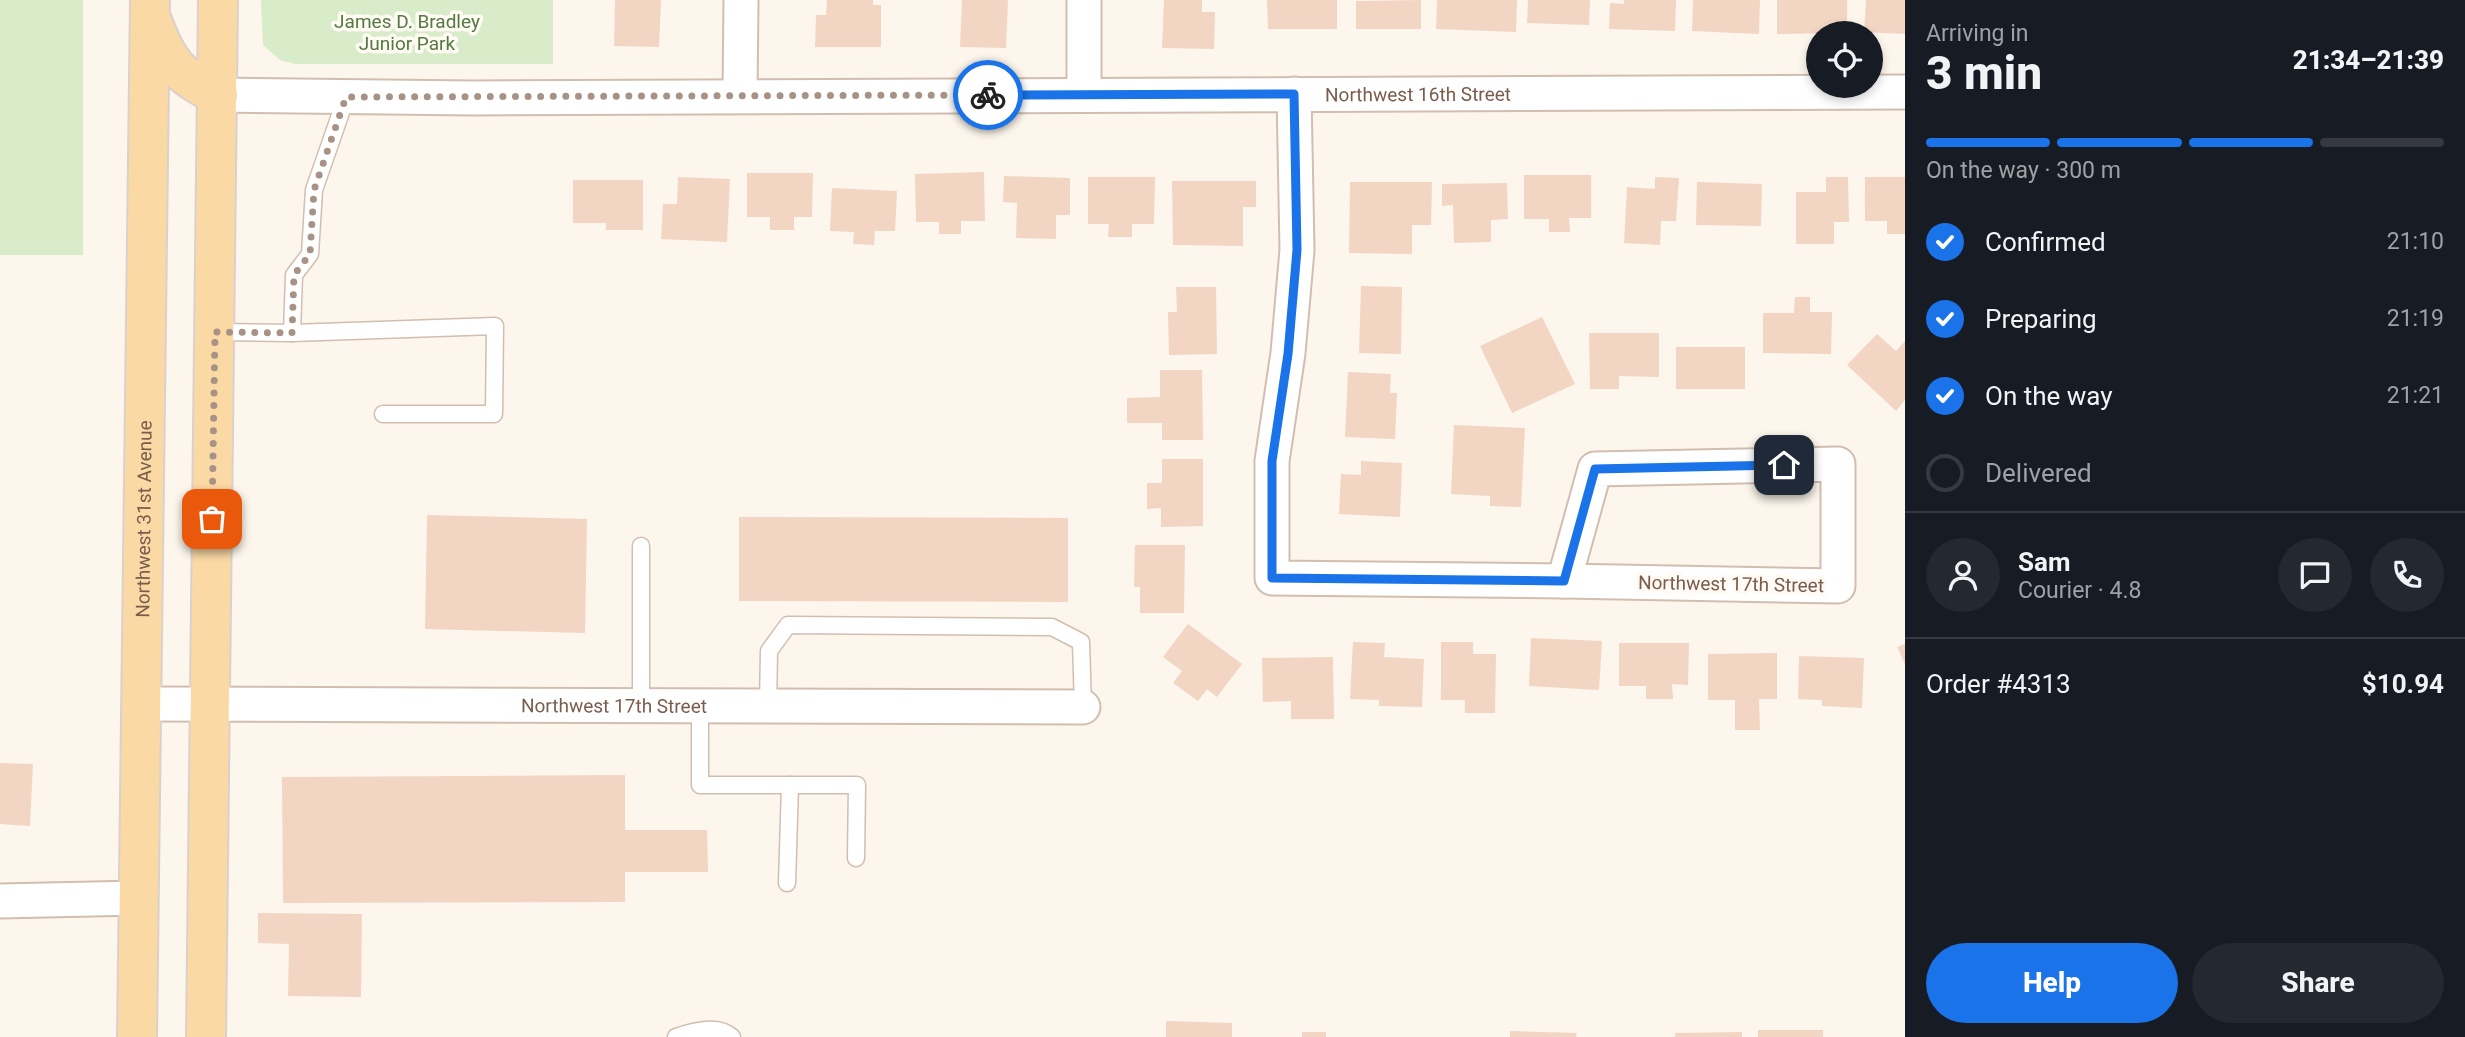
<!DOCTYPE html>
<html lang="en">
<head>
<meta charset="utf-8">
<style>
  body { margin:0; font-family:Roboto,sans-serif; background:#242831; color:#f1f3f6; height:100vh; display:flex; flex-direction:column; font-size:26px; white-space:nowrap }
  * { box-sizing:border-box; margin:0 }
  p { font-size:23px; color:#9ea1a6 }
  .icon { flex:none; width:38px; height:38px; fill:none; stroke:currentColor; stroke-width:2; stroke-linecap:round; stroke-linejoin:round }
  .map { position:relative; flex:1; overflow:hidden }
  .side { display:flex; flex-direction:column; background:#171b24; width:560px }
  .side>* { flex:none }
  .tools { position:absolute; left:1806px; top:21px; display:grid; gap:14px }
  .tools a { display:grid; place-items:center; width:77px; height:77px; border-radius:50%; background:#171b24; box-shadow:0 4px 10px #0003; font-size:35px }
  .pin { position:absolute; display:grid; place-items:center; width:60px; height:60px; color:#fff; margin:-30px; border-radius:14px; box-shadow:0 4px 10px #0006 }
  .courier { position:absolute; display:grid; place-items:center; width:70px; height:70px; margin:-35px; border:5px solid #1a73e8; border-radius:50%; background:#fff; color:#222; box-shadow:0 2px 9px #0007 }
  .head em { font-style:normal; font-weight:800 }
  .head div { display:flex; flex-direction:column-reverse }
  .head { display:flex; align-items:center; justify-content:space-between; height:119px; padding:0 21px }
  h1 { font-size:46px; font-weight:800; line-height:52px }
  .bar { display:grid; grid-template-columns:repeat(4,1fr); gap:10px 7px; align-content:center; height:84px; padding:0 21px }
  .bar i { height:9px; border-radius:5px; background:#363941 }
  .bar .on { background:#1a73e8 }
  .bar p { grid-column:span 4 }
  .line { display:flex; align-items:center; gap:18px; padding:0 21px; border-top:2px solid #363941 }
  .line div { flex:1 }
  .round { display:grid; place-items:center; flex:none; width:74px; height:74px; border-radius:37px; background:#242831 }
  ol { padding:0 21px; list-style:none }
  li { display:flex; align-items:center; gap:21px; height:77px }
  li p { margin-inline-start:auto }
  li .icon { padding:7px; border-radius:50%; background:#1a73e8; color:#fff; stroke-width:4 }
  li:last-child { color:#9ea1a6 }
  li i { width:38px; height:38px; border:4px solid #363941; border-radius:50% }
  .action { display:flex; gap:14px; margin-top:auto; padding:14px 21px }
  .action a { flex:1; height:80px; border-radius:42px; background:#1a73e8; color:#fff; font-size:28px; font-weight:800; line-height:80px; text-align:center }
  .action a+a { background:#242831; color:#f1f3f6 }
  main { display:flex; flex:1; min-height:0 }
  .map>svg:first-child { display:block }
</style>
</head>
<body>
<main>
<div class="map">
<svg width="1905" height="1037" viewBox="0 0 1905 1037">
  <rect width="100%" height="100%" fill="#fdf6ec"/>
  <g fill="#d8ecc9">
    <rect x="0" y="0" width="83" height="255"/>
    <path d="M261,0H553V64H295L280,60L263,45Z"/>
  </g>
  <g fill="#f3d5c3">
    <path d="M615,0H661L659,47L614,46Z"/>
    <path d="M827,0H873V5H881V47H815L816,15H826Z"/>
    <path d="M962,0H1008L1006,48L960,47Z"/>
    <path d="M1164,0H1202V12H1215L1214,49L1162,48Z"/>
    <path d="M1267,0H1337V29H1268Z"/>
    <path d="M1421,0V29H1356V1Z"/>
    <path d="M1437,0H1517L1516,32L1436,29Z"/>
    <path d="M1528,0H1590L1589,25L1527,23Z"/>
    <path d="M1624,0H1676L1675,31L1609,29L1610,3L1624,4Z"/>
    <path d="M1693,0H1760L1759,34L1692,31Z"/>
    <path d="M1777,0H1847V33L1777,34Z"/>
    <path d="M1866,0H1905V34L1864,32Z"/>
    <path d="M984,172L985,221H961V234H939V222H916L915,174Z"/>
    <path d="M747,173H813L812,217H794V230H770V217H747Z"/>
    <path d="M1524,175H1591V218H1569L1570,232H1549V219H1524Z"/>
    <path d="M1004,176L1070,178V215H1056V239L1016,238L1017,203L1003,202Z"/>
    <path d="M678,177L730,179L727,242L661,239L663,204H677Z"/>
    <path d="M1088,177H1155L1154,224H1132V237H1108L1109,224H1088Z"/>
    <path d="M1655,177L1679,178L1676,221H1661L1660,245L1624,243L1627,187L1655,189Z"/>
    <path d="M1826,177H1848L1849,222H1834V244H1796V192H1826Z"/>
    <path d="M1865,177H1905V234H1887V221H1865Z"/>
    <path d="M573,180H643V230H606V223H573Z"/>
    <path d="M1172,181H1256V207H1243V246L1173,245Z"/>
    <path d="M1350,182H1432L1431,225H1412V254L1349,253Z"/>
    <path d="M1697,182L1762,184L1761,226L1696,225Z"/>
    <path d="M1507,183L1508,219L1491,220V242L1454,243L1453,205L1442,206V184Z"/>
    <path d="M832,188L897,191L895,231H875L874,245L853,244L854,232L830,231Z"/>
    <path d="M1361,286L1402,287L1401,354L1359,353Z"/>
    <path d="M1176,287H1216L1217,354L1169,355L1168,312H1177Z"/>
    <path d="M1795,297H1810V312H1832L1831,354L1763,353V313H1794Z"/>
    <path d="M1542,317L1575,384L1512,413L1480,346Z"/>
    <path d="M1589,333H1659V377L1619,376V389H1590Z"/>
    <path d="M1877,334L1896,351L1905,341V400L1896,411L1847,365Z"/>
    <rect x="1676" y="347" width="69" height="42"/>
    <path d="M1160,370H1202L1203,440H1162V423H1127V398L1160,397Z"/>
    <path d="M1348,372L1391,374L1390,393H1397L1395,439L1345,437Z"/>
    <path d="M1454,425L1525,428L1521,507L1490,506V496L1451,494Z"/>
    <path d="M1162,459H1203V526L1161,527V508L1147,509V483H1162Z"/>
    <path d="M1361,461L1402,463L1400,517L1339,514L1341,474L1361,475Z"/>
    <path d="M427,515L587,519L585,633L425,629Z"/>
    <path d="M739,517L1068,518V602L739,601Z"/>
    <path d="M1135,545H1185L1184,613H1140V587H1134Z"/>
    <path d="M1188,624L1242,664L1217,697L1207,689L1198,701L1173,683L1182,671L1163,657Z"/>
    <path d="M1531,638L1602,641L1599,690L1529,686Z"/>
    <path d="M1353,642L1385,643L1384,657L1424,659L1422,707L1379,706V700L1350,699Z"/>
    <path d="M1441,642H1473V654H1496L1495,713H1465V700H1441Z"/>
    <path d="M1619,643H1689L1688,685L1672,684L1673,699H1646V686H1619Z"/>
    <path d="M1905,644V664L1897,647Z"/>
    <path d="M1777,653V699H1759L1760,730H1735V700H1708V654Z"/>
    <path d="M1799,656L1864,658L1862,708L1822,706V700L1798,699Z"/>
    <path d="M1333,657L1334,719H1291V701L1263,702L1262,658Z"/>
    <path d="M0,763L33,764L30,826L0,824Z"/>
    <path d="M625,775V830H707L708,872H625V902L283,903L282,777Z"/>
    <path d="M258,913L362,914L361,997L288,996L289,944L258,943Z"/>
    <path d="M1166,1021L1232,1023V1037H1166Z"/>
    <rect x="1758" y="1030" width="65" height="7"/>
    <path d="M1510,1031L1577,1033L1576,1037H1510Z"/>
    <rect x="1302" y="1032" width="24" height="5"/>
    <path d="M1742,1032V1037H1675V1033Z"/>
  </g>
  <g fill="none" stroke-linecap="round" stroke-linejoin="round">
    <g stroke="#d1beb0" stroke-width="19">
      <g id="lane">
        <path d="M215,332L292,333L294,275L310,254L314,190L346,98"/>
        <path d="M292,333L495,326L494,414H383"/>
        <path d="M641,706V546"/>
        <path d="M700,706V785H857L856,858"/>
        <path d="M768,706L769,651L788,625L1052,627L1081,642L1083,707"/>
        <path d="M787,883L790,785"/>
        <path d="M676,1037C693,1031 718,1024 732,1037"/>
      </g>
    </g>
    <g stroke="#d1beb0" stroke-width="37">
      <g id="street">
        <path d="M1084,0V95"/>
        <path d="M1294,94L1297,250L1288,353L1272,461V578L1564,581"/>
        <path id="s1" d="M218,95L473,98L1905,92"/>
        <path d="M740,95L741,0"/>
        <path d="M1838,464V586L1564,581L1595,469Z"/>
        <path id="s2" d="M143,704L1083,707"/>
        <path d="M0,901L139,898"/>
      </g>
    </g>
    <g stroke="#dad1cd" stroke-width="42">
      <g id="primary">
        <path d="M153,23C168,64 179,76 218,95"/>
        <path id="s3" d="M137,1037L150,0"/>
        <path d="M206,1037L218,0"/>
      </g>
    </g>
    <use href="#lane" stroke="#fff" stroke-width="16"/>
    <use href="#street" stroke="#fff" stroke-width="33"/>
    <use href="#primary" stroke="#fbd9a5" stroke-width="38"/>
  </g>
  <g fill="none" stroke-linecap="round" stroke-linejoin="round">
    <path stroke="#a89285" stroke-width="7" stroke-dasharray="0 12.6" d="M212,519L215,332L292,333L294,275L310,254L314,190L346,97L988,95"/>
    <path stroke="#1a73e8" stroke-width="9" d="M988,95L1294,94L1297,250L1288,354L1272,461V578L1564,581L1595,469L1784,465"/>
  </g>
  <g text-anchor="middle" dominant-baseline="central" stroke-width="7" stroke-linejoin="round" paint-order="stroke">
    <g font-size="19" fill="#537a41" stroke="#fffaf3">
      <text x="407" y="21">James D. Bradley<tspan x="407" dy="22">Junior Park</tspan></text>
    </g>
    <g font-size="19" fill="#7a5c4d" stroke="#fffaf3">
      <text stroke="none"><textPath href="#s1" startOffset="1200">Northwest 16th Street</textPath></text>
      <text stroke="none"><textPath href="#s3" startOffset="518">Northwest 31st Avenue</textPath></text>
      <text transform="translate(1731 584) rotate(1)">Northwest 17th Street</text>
      <text stroke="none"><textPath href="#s2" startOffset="471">Northwest 17th Street</textPath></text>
    </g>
  </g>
</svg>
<div class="tools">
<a><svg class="icon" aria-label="locate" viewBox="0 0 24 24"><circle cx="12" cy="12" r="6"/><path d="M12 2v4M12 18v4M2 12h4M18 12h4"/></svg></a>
</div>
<div class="pin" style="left:212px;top:519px;background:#ea580c"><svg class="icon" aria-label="bag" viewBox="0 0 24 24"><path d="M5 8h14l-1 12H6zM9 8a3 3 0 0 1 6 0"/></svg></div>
<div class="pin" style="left:1784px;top:465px;background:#1f2937"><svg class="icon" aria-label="home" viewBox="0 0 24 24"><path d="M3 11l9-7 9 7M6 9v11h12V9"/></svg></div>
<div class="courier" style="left:988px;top:95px"><svg class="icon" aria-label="bike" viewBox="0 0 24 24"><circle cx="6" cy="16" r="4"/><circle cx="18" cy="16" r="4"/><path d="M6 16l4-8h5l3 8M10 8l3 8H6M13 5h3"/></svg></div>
</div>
<section class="side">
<div class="head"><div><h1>3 min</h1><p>Arriving in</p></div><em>21:34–21:39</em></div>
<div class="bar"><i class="on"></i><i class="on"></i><i class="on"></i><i></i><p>On the way · 300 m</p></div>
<ol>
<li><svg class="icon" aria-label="check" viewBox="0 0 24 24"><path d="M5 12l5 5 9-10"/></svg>Confirmed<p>21:10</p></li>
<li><svg class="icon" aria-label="check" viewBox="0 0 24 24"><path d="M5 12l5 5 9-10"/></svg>Preparing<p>21:19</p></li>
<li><svg class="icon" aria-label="check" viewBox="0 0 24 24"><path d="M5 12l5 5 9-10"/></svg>On the way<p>21:21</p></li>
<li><i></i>Delivered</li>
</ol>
<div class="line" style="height:126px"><a class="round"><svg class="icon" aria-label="person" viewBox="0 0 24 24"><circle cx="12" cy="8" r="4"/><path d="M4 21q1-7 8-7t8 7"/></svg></a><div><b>Sam</b><p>Courier · 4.8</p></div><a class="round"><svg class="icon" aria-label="chat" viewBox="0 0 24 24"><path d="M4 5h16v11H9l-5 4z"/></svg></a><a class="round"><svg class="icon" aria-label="phone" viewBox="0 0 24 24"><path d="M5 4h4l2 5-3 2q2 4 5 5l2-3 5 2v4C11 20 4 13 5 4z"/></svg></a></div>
<div class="line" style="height:91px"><div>Order #4313</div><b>$10.94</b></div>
<div class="action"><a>Help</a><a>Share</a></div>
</section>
</main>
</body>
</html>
